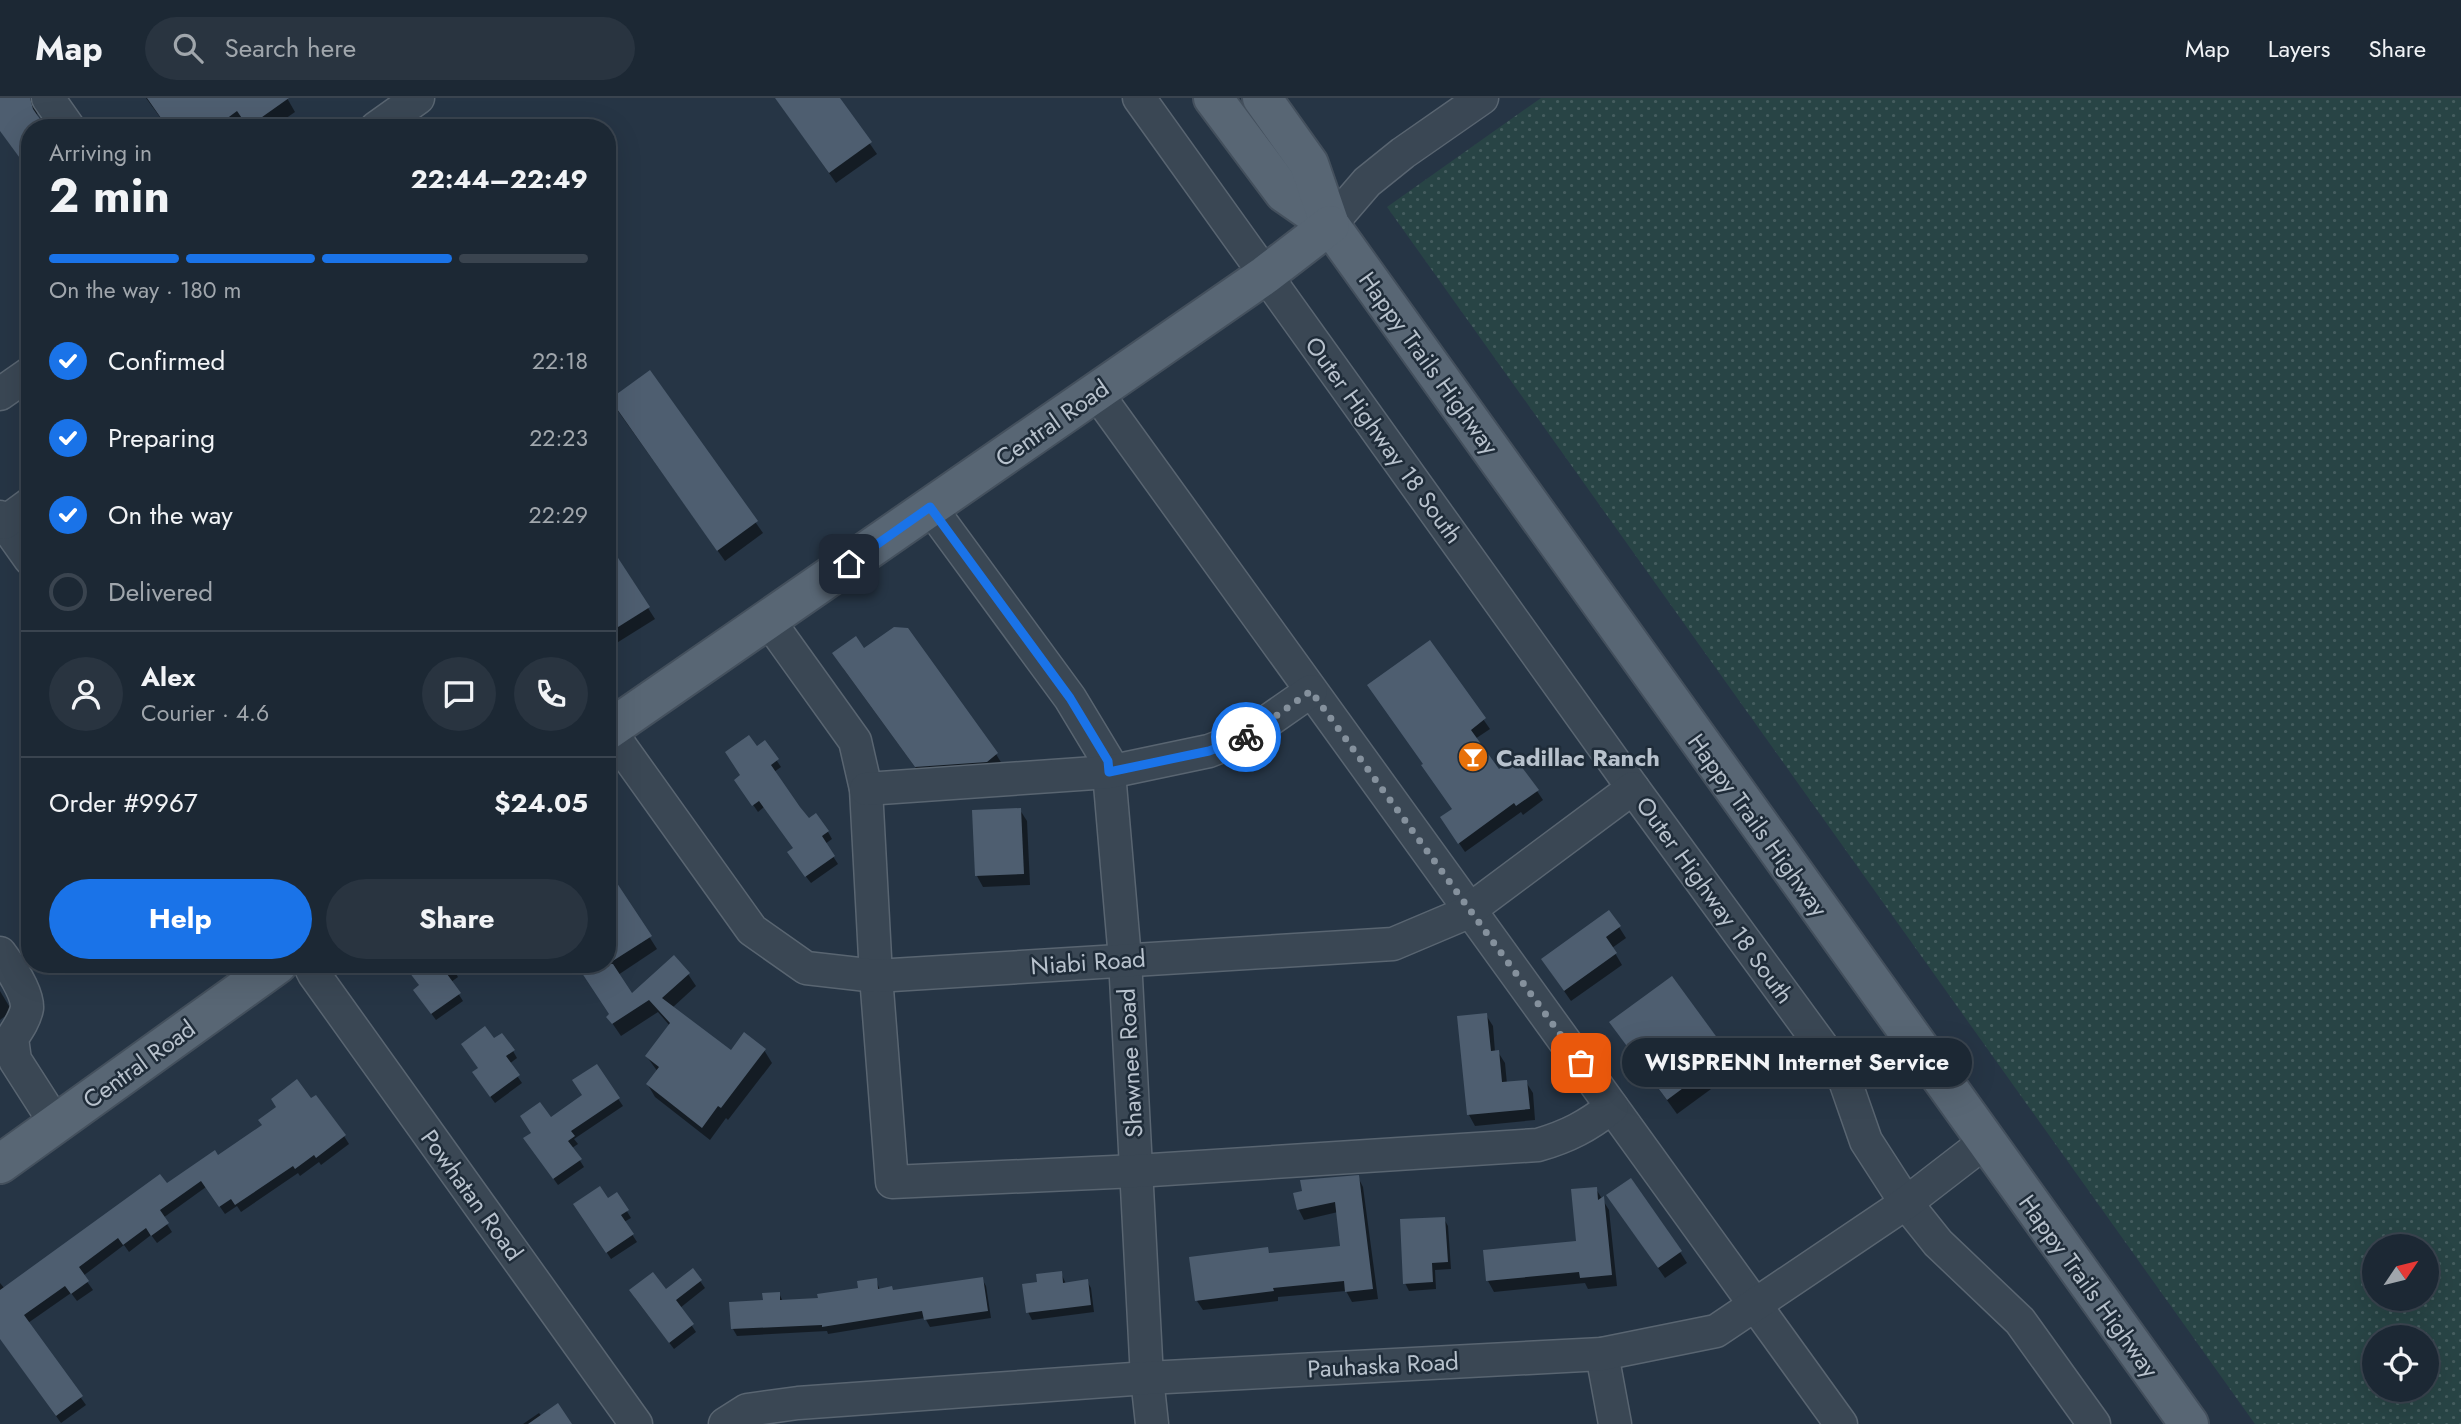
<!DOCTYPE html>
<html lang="en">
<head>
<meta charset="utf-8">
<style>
  body { margin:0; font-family:Jost,sans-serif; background:#293440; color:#f1f3f6; height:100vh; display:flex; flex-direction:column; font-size:26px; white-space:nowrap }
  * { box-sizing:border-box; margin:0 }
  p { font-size:23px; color:#a0a6ac }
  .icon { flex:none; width:38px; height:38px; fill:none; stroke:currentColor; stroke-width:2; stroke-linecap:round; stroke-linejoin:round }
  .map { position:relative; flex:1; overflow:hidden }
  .side { position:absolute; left:21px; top:21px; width:595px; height:854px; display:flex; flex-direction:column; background:#1c2834; border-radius:28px; box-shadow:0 7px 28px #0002,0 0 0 2px #3a444f }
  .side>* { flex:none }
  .needle { width:46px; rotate:55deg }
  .controls { position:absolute; left:2362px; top:1136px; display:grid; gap:14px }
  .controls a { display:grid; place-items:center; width:77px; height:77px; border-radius:50%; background:#1c2834; box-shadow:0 7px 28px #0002,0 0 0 2px #3a444f; font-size:35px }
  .pin { position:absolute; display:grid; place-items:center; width:60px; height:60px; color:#fff; margin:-30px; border-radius:14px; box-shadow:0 4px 10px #0006 }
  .courier { position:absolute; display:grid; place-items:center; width:70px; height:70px; margin:-35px; border:5px solid #1a73e8; border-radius:50%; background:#fff; color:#222; box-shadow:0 2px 9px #0007 }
  .bubble { position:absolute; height:49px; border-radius:24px; background:#1c2834; box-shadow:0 7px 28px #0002,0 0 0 2px #3a444f; font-size:23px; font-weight:700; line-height:49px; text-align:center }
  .headline em { font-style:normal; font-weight:700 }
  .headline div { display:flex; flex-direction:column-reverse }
  .headline { display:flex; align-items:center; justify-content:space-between; height:119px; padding:0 28px }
  h1 { font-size:46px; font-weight:700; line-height:52px }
  .bar { display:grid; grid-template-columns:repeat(4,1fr); gap:10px 7px; align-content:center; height:84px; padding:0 28px }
  .bar i { height:9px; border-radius:5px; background:#3a444f }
  .bar .selected { background:#1a73e8 }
  .bar p { grid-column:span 4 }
  .line { display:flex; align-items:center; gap:18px; padding:0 28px; border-top:2px solid #3a444f }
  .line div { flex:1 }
  .round { display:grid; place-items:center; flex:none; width:74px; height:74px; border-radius:37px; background:#293440 }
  ol { padding:0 28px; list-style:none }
  li { display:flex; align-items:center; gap:21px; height:77px }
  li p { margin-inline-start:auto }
  li .icon { padding:7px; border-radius:50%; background:#1a73e8; color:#fff; stroke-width:4 }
  li:last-child { color:#a0a6ac }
  li i { width:38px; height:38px; border:4px solid #3a444f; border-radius:50% }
  .action { display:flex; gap:14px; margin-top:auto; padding:14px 28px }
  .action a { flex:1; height:80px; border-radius:42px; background:#1a73e8; color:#fff; font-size:28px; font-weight:700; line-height:80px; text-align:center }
  .action a+a { background:#293440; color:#f1f3f6 }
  header { display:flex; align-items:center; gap:42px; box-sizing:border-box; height:98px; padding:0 35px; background:#1c2834; border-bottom:2px solid #3a444f }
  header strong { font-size:33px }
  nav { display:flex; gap:38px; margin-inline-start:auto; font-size:24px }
  .search { width:490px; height:63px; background:#293440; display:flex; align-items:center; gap:18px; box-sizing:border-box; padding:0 24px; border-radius:38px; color:#a0a6ac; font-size:26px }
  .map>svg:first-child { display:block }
</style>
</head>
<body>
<header>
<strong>Map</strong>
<div class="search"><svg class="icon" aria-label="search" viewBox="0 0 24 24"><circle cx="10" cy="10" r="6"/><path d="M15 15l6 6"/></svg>Search here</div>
<nav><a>Map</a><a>Layers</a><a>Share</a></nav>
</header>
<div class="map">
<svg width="2461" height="1326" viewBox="0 0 2461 1326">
  <defs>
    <pattern id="grass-dots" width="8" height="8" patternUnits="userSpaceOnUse" patternTransform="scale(1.75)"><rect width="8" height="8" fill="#284445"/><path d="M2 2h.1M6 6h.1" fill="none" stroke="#455d5f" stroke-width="1.8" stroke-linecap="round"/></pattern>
  </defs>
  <rect width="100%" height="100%" fill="#263545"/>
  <path fill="url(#grass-dots)" fill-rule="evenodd" d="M1541,0H2461V1326H2255L1387,109ZM2375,1148H2427V1200H2375ZM2375,1239H2427V1292H2375Z"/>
  <g fill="#0007">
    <path d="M0,0H30L36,10L38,21L30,30V74L0,32Z"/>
    <path d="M146,0H287L295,14L272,30H249L246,25L239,30H168Z"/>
    <path d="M776,0H838L877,56L836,85Z"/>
    <path d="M650,275L763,435L725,463L618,313Z"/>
    <path d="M607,446L655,521L607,551Z"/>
    <path d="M1430,545L1490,631L1475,641L1498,674L1537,693L1543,702L1523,717L1521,714L1465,754L1448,729L1453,712Z"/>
    <path d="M864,552L996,656L1005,671L926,684L843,570Z"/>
    <path d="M765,645L781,669L774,674L808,723L828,734L832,741L825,746L838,766L811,785L793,762L795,751L764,709L758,714L741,689L742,678L757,650Z"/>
    <path d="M1020,712L1027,723L1030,787L983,789L977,778Z"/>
    <path d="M607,772L657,851L618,877L632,898L688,876L696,888L672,910L731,954L764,952L772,965L728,1022L726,1020L710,1042L655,999L648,987L658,974L647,959L670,928L658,914L621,938L608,919L611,917L607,866Z"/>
    <path d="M1619,829L1626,840L1612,850L1622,867L1571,903L1550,873Z"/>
    <path d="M450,866L458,879L451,884L463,903L436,922L419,899L420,888Z"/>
    <path d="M1671,880L1737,972L1677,1016L1611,925Z"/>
    <path d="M0,893L12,913L0,922Z"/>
    <path d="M1486,917L1493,928L1495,954H1498L1505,965L1507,986L1526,984L1533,995L1535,1022L1475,1028L1469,1017Z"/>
    <path d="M494,943L513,953L517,960L509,966L522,985L495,1005L478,982L480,971Z"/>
    <path d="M596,968L623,1008L574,1041L578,1046L572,1050L584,1069L558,1087L530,1048L550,1022L584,998Z"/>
    <path d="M344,1038L349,1046L321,1067L319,1064L300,1078L298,1075L241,1114L237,1108L225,1116L206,1089L163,1120L172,1134L157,1145L151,1137L129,1154L124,1147L83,1178L93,1192L77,1203L71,1195L28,1225L86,1307L61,1325L0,1240V1185L5,1191L166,1087L218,1059Z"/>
    <path d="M1358,1079L1363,1089L1378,1201L1352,1204L1346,1193L1278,1199V1203L1203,1212L1197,1203L1267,1151L1270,1156L1342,1150L1338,1114L1304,1122L1299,1112L1295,1096Z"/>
    <path d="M1596,1091L1609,1112L1617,1188L1588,1191L1585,1185L1494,1194L1488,1183L1578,1144Z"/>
    <path d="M617,1097L631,1120L624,1124L637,1144L611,1161L580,1113Z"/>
    <path d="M1615,1108L1680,1154L1687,1165L1665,1180Z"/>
    <path d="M1444,1121L1448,1128L1451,1171L1435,1172L1436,1191L1409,1193L1405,1185Z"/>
    <path d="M693,1173L705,1190L680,1210L696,1234L674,1251L635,1200L665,1193Z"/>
    <path d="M1061,1175L1066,1186L1087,1183L1091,1190L1094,1214L1032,1222L1028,1214L1039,1186Z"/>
    <path d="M982,1181L986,1188L991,1220L930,1229L925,1220L828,1236L827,1233L737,1238L733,1231L731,1205L764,1203L779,1195L783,1204L820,1201L860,1191L876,1182L880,1192L894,1194Z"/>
    <path d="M539,1315L542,1319L570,1326H523Z"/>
  </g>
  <g fill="#4e5e70">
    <path d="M0,0H30L33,11L46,30H30V74L0,33Z"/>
    <path d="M147,0H289L248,29L237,13L214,30H168Z"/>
    <path d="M775,0H840L872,44L829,75Z"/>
    <path d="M650,272L758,423L717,453L610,301Z"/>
    <path d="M607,443L650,509L607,536Z"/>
    <path d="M894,529L908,530L998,655L987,664L915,669L832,555L856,538L864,550Z"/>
    <path d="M1430,542L1486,620L1471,632L1499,671L1515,660L1539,692L1516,708L1514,705L1458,746L1440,719L1452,711L1421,667L1423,666L1367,587Z"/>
    <path d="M749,637L757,648L765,642L779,661L771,667L800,709L809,720L816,715L829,733L822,738L835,758L805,779L787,754L793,750L759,703L752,708L734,682L740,677L725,654Z"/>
    <path d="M1021,710L1024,776L975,778L972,712Z"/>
    <path d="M607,770L652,838L608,866H613L632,895L674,857L690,875L662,900L731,952L744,934L766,951L721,1010L718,1008L702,1030L646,986L659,969L645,958L670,925L649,902L612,926L606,919L609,916L576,866H607Z"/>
    <path d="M1609,812L1621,828L1606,839L1617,855L1564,893L1541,861Z"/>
    <path d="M403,866H461L447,876L461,895L431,916L413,892L419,887Z"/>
    <path d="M1672,878L1729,956L1667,1002L1609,924Z"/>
    <path d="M1487,915L1491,953L1499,952L1502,984L1527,982L1530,1011L1467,1017L1457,918Z"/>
    <path d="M485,928L494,940L502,935L515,952L506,958L520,977L490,999L472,974L478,970L461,946Z"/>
    <path d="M597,966L620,1000L571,1033L575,1038L568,1043L582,1061L553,1081L523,1040L531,1035L520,1018L540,1004L551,1019L582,997L572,982Z"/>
    <path d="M297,981L311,1000L316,997L346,1037L316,1060L314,1057L295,1071L293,1068L235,1107L231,1101L219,1109L201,1083L160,1112L169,1125L151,1138L146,1130L123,1147L118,1140L79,1169L89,1183L71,1196L65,1188L24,1217L83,1298L56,1318L0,1241V1192L160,1076L167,1085L215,1052L218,1057L262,1027L258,1022L276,1009L271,1001Z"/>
    <path d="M1359,1077L1373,1191L1345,1194L1344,1183L1273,1190L1274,1193L1195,1203L1189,1159L1268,1149L1269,1155L1340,1148L1335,1104L1297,1112L1293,1095L1302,1093L1300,1082Z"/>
    <path d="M1631,1080L1682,1153L1658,1170L1606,1097Z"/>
    <path d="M600,1088L608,1100L617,1094L629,1112L621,1117L634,1136L606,1155L573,1106Z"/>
    <path d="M1597,1089L1598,1102L1604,1098L1612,1177L1580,1180L1579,1174L1486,1183L1483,1152L1576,1143L1571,1091Z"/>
    <path d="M1445,1119L1448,1164L1432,1165L1433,1184L1403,1186L1400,1121Z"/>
    <path d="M693,1170L702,1182L676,1202L694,1226L669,1245L629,1192L653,1174L666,1191Z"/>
    <path d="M1062,1173L1063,1185L1088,1181L1091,1207L1026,1215L1022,1186L1037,1184L1036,1176Z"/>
    <path d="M983,1179L988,1213L924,1222L922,1213L822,1229V1227L731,1231L729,1204L763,1202L762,1195L780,1194V1202L818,1200L817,1196L858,1190L857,1183L877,1180L878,1191L892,1188L893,1192Z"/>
    <path d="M558,1305L572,1326H528Z"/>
  </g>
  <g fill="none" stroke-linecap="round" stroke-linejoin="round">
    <g stroke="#596571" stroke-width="35">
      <g id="minor">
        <path d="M48,0L69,30"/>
        <path d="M1139,0L1633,690L1843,977L1866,1043L1906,1105L1938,1145L2020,1223L2094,1326"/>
        <path d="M376,30L418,0"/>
        <path d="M1330,127L1367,84L1403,55L1482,0"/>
        <path d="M1096,294L1841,1326"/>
        <path d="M0,296L30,275"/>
        <path d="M930,409L1070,600L1108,663L1125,861L1147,1280L1152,1326"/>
        <path d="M0,419L30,461"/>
        <path d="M4,425L30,406"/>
        <path d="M769,523L855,643L866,691L876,878L892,1084L1136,1073L1538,1047C1569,1038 1587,1028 1612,1009"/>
        <path d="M609,632L752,832L806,870L876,878L1393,846L1464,816L1633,690"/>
        <path d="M866,691L1109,674L1209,653L1245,639L1311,593"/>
        <path d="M0,855C9,867 28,895 27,910C25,921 18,931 12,940L15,962L56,1026"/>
        <path d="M309,866L314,876L636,1326"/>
        <path d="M1602,1256L1615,1326"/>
        <path d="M725,1326L747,1312L798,1305L1147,1280L1602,1256L1716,1233L1906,1105L1985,1044"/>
      </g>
    </g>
    <g stroke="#44505d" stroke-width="42">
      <g id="major">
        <path d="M1213,0L1284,95L1330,127"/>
        <path d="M1262,0L1309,66L1330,127L2189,1326"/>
        <path d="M607,633L1265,177L1330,127"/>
        <path d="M0,1066L278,866"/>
      </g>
    </g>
    <use href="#minor" stroke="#3a4754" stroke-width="32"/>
    <use href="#major" stroke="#586674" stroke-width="38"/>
  </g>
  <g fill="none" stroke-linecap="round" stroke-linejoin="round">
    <path stroke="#85919d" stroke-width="7" stroke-dasharray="0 12.6" d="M1246,639L1311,593L1581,965"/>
    <path stroke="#1a73e8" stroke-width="9" d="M849,466L930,409L1070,600L1108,663L1109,674L1209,653L1246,639"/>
  </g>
  <defs>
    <g id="bar-disc" transform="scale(1.575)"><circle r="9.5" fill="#e8710a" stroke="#1f2c39"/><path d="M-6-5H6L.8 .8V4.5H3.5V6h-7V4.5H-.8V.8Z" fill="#fff"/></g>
  </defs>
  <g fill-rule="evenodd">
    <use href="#bar-disc" x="1473" y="659"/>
  </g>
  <g text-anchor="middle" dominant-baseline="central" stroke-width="5" stroke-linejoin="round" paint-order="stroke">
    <g font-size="24" fill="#b8c2cd" stroke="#1f2c39">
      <text transform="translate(1429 265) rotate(54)">Happy Trails Highway</text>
      <text transform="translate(1052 325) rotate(-35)">Central Road</text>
      <text transform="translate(1384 342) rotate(54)">Outer Highway 18 South</text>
      <text transform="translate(1758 727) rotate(54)">Happy Trails Highway</text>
      <text transform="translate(1715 802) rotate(54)">Outer Highway 18 South</text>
      <text transform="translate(1088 864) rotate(-4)">Niabi Road</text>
      <text transform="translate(1130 965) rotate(-93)">Shawnee Road</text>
      <text transform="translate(139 966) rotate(-36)">Central Road</text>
      <text transform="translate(472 1097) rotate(54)">Powhatan Road</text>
      <text transform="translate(2089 1188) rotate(54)">Happy Trails Highway</text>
      <text transform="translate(1383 1267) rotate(-3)">Pauhaska Road</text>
    </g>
    <g font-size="24" font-weight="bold" fill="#b8c2cd" stroke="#1f2c39" text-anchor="start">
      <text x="1496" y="659">Cadillac Ranch</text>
    </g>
  </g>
</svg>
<div class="controls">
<a><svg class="needle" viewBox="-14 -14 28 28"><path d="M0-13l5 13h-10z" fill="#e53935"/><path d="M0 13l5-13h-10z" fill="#a0a6ac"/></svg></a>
<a><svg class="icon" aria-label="locate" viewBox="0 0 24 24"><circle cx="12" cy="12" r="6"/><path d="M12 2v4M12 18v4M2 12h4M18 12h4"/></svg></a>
</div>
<div class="pin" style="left:1581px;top:965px;background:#ea580c"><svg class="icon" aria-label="bag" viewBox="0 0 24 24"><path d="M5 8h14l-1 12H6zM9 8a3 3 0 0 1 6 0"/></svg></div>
<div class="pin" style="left:849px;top:466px;background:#1f2937"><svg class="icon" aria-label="home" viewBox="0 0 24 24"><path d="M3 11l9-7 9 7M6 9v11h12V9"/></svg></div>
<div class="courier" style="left:1246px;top:639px"><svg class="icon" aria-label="bike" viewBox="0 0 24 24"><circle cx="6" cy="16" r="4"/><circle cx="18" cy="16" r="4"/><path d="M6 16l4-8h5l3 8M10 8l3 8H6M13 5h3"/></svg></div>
<div class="bubble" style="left:1622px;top:940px;width:350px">WISPRENN Internet Service</div>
<section class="side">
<div class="headline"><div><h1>2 min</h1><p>Arriving in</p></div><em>22:44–22:49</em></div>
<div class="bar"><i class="selected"></i><i class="selected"></i><i class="selected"></i><i></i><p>On the way · 180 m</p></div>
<ol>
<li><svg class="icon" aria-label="check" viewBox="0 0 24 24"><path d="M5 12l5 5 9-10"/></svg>Confirmed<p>22:18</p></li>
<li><svg class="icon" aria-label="check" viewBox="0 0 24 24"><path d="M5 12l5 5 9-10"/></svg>Preparing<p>22:23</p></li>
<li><svg class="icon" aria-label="check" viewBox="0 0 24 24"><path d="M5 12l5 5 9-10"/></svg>On the way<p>22:29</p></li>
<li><i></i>Delivered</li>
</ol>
<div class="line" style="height:126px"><a class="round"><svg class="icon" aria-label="person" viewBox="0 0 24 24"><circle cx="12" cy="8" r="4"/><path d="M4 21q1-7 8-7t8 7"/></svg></a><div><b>Alex</b><p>Courier · 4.6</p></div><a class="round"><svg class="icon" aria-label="chat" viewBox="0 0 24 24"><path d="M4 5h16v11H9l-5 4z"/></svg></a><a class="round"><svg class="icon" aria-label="phone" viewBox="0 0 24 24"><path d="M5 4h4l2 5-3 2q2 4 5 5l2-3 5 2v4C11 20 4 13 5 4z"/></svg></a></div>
<div class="line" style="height:91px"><div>Order #9967</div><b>$24.05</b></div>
<div class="action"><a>Help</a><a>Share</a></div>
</section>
</div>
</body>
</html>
